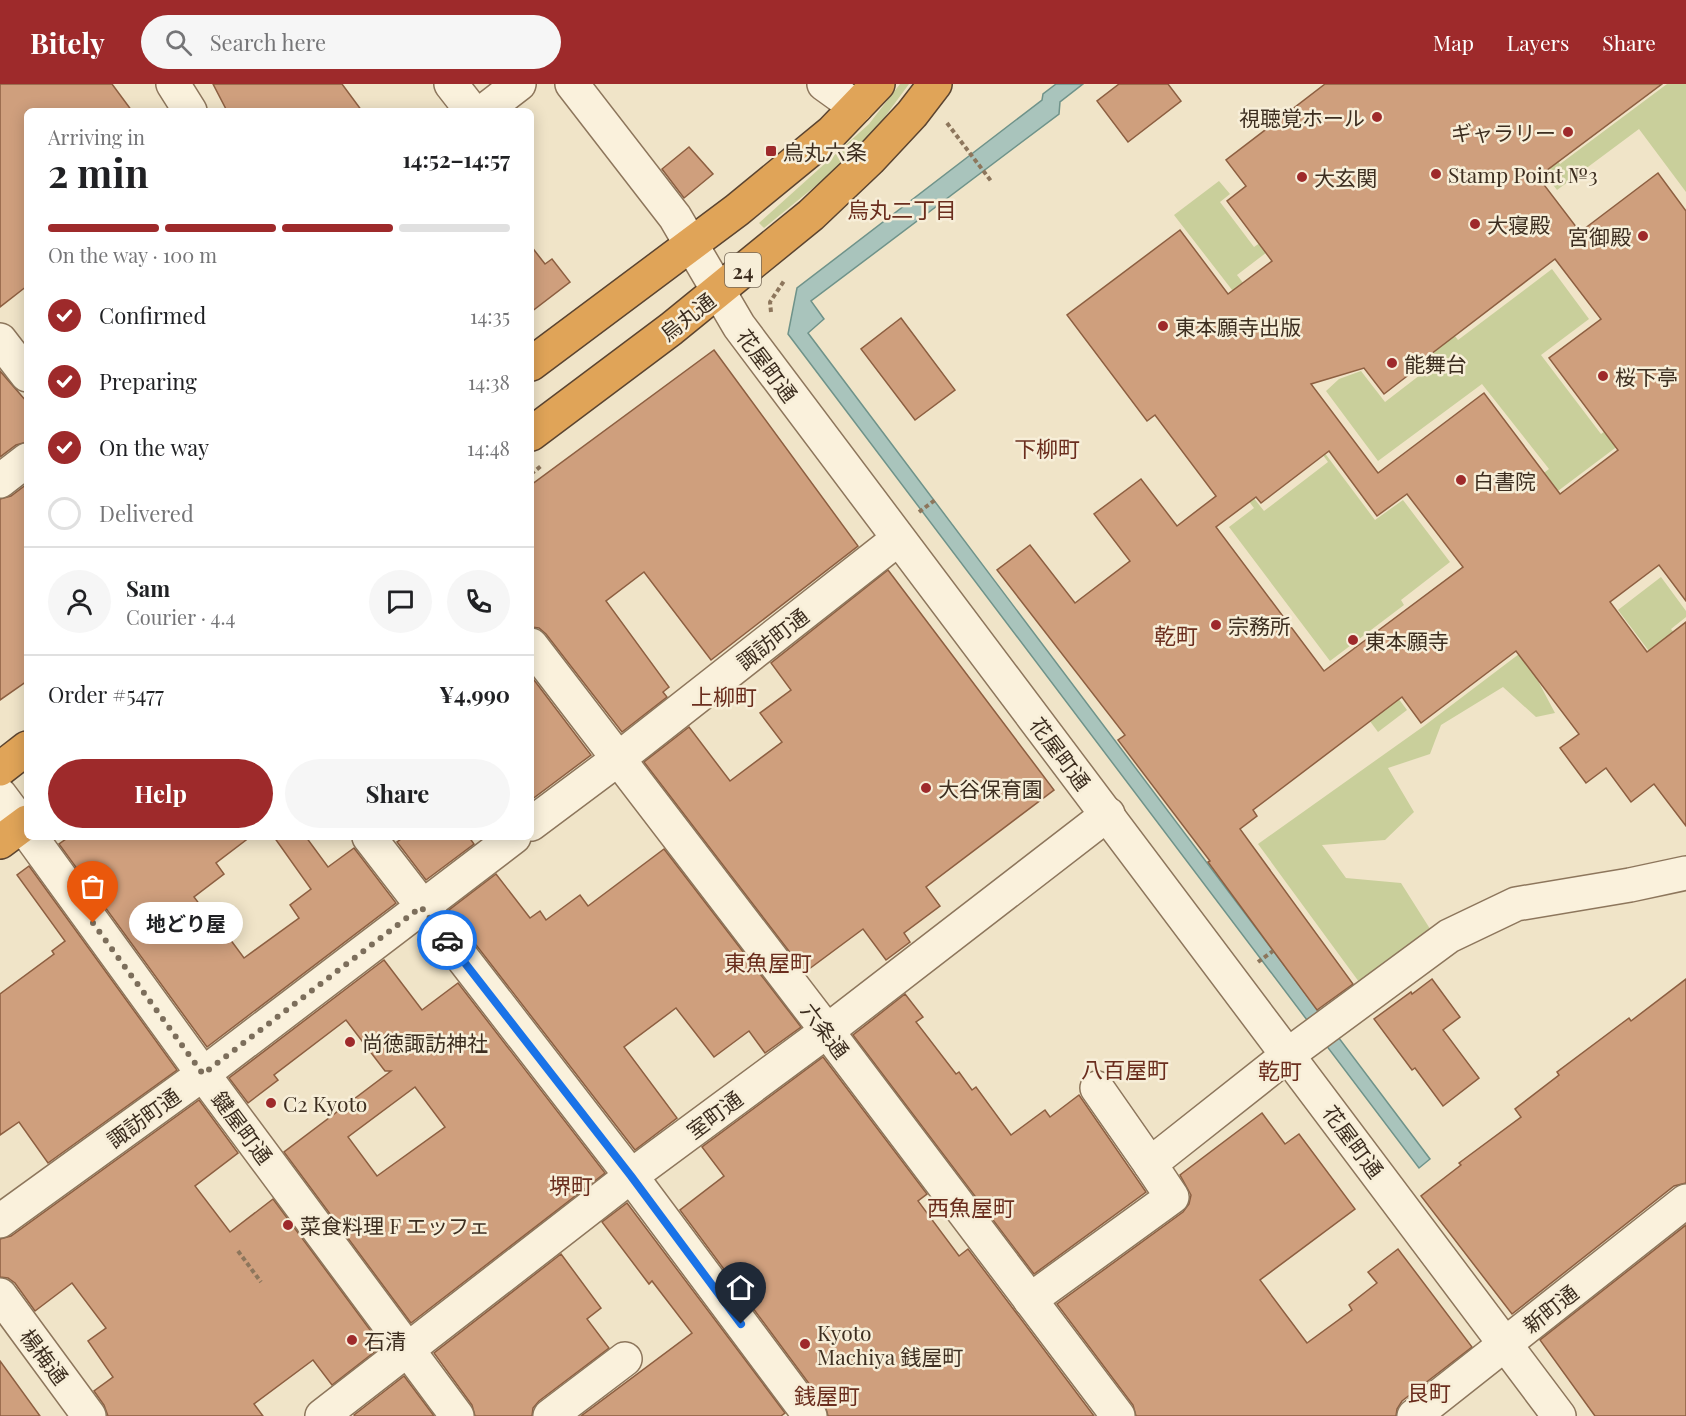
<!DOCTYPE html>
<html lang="en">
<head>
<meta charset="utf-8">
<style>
  body { margin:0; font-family:"Playfair Display","Noto Sans JP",serif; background:#f6f6f6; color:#202124; height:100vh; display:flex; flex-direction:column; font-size:22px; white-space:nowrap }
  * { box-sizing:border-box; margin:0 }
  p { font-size:20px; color:#757577 }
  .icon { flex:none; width:33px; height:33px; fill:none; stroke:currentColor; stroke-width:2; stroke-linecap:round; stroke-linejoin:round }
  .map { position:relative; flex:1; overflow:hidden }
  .side { position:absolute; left:24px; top:24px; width:510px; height:732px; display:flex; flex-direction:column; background:#fff; border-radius:9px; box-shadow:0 3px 15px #0003 }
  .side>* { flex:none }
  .pin { position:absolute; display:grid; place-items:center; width:51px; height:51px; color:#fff; margin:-62px -26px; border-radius:50% 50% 50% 0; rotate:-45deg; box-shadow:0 0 6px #0007 }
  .pin .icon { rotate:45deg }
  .courier { position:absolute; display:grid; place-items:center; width:60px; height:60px; margin:-30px; border:4px solid #1a73e8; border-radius:50%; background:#fff; color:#222; box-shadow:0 2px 8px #0007 }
  .bubble { position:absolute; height:42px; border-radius:21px; background:#fff; box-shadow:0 3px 15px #0003; font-size:20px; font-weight:700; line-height:42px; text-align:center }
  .overview em { font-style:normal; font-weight:700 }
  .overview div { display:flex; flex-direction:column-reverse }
  .overview { display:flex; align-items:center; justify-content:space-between; height:102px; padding:0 24px }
  h1 { font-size:39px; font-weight:700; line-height:45px }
  .bar { display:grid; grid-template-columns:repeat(4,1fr); gap:9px 6px; align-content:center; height:72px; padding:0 24px }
  .bar i { height:8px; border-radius:4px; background:#e0e0e0 }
  .bar .current { background:#9e2a2b }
  .bar p { grid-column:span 4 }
  .line { display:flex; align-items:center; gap:15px; padding:0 24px; border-top:2px solid #e0e0e0 }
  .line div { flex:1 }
  .round { display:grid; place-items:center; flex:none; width:63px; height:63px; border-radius:32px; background:#f6f6f6 }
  ol { padding:0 24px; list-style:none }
  li { display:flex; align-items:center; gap:18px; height:66px }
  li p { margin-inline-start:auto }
  li .icon { padding:6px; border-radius:50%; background:#9e2a2b; color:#fff; stroke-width:4 }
  li:last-child { color:#757577 }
  li i { width:33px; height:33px; border:3px solid #e0e0e0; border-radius:50% }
  .primary-button { display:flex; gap:12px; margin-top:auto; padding:12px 24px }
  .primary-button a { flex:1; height:69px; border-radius:36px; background:#9e2a2b; color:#fff; font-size:24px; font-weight:700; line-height:69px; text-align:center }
  .primary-button a+a { background:#f6f6f6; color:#202124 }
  header { display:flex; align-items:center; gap:36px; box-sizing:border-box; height:84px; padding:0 30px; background:#9e2a2b; color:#fff }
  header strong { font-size:28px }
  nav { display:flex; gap:33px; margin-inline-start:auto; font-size:21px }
  .search { width:420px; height:54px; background:#f6f6f6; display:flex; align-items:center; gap:15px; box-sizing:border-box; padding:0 21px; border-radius:33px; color:#757577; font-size:22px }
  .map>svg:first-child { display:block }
</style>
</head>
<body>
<header>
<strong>Bitely</strong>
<div class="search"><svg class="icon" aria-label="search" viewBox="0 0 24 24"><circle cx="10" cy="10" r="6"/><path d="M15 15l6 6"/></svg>Search here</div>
<nav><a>Map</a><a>Layers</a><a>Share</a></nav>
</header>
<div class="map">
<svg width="1686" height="1332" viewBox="0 0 1686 1332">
  <rect width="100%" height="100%" fill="#f0e4c8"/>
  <g fill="#c9cf9b">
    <path d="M900,0H909L870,53L824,95L764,144L759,139L869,40Z"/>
    <path d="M1667,0H1686V108L1639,45L1557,106L1503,34L1518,23L1560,80Z"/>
    <path d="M1219,97L1230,110L1220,118L1254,163L1264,156L1271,165L1237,191L1270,234L1260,242L1174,131Z"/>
    <path d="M1552,185L1589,235L1541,271L1601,350L1638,324L1671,322L1530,428L1516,410L1549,385L1482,300L1378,377L1326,307L1339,295L1361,287L1385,318L1433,281L1393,227L1412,196L1458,256Z"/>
    <path d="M1312,352L1375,436L1403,416L1450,478L1401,516L1404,521L1330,577L1229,443L1254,424L1241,407L1246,404L1264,427L1328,378L1310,353Z"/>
    <path d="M1661,493L1686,527V533L1671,545L1686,564L1664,587L1618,526Z"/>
    <path d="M1523,567H1570L1537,595L1555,629L1536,633L1503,603L1441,641L1430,670L1388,684L1414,728L1385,756L1322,761L1346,794L1401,799L1432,848L1362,902L1258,760L1424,642Z"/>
    <path d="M1374,582L1407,626L1378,648L1345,604Z"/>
  </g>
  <path fill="#a9c4bc" stroke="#6f938a" stroke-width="1.5" d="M1056,0H1083L1060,18L1059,30L811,217L824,235L808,249L1430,1075L1419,1084L788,250L797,204L1042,16L1043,10Z"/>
  <g fill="#cf9f7d" stroke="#8d5f41" stroke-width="1.5" fill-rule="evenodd">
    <path d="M0,0H112L132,27H27V202L0,223Z"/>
    <path d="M213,0H342L362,27H227Z"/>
    <path d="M1119,0H1168L1181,17L1128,58L1097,17Z"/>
    <path d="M1325,0H1662L1538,93L1580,148L1658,89L1686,127V517L1659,481L1610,518L1647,568L1686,538V742L1654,700L1631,718L1606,684L1586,699L1560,664L1579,650L1516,567L1421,639L1402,613L1253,726L1257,732L1240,745L1353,900L1317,926L1208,778L1210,777L1118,656L1125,651L997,486L1030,461L1075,519L1130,477L1094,430L1141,395L1177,442L1216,412L1155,331L1147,337L1067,231L1180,146L1228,210L1272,177L1227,117L1246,102L1226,76ZM1555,175L1601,235L1549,274L1618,366L1560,410L1484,309L1378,389L1311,300L1364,284L1384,310L1424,279L1422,277ZM1329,367L1377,432L1407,410L1463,483L1324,587L1216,443L1256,413L1261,419Z"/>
    <path d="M689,63L713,90L684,114L662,85Z"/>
    <path d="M531,162L545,180L552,175L570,198L531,228Z"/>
    <path d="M901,234L955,306L915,336L861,265Z"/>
    <path d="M714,266L858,462L711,576L644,488L606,517L669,603L663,608L667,613L622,648L546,550L539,544L531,543V401Z"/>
    <path d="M0,287L27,318V358L16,361L0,373Z"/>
    <path d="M27,400V597L0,616V415L11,412Z"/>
    <path d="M888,486L1054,706L926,803L940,822L904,849L910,858L886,876L863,845L805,888L644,678L689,643L730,697L782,658L760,629L791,606L771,579Z"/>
    <path d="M531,592L591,671L531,716Z"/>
    <path d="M69,753H250L216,779L224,790L194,813L224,853L227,851L244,874L299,834L290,821L311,805L274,753H306L328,783L354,764L396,819L207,963L59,760Z"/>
    <path d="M404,753H469L474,760L426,796L397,758Z"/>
    <path d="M664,765L801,943L765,969L749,947L714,973L676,924L624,963L677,1034L635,1066L449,826L496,790L530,834L540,827L546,836L580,811L588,822Z"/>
    <path d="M29,782L177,986L48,1079L19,1038L0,1051V910L54,870L52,867L65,857L17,791Z"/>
    <path d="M384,876L422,926L458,899L605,1089L411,1239L284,1068L391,987H385L346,936L274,991L278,996L248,1019L229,994ZM415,1003L445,1043L377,1092L348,1053Z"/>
    <path d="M1432,895L1460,933L1443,946L1479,994L1443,1022L1415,984L1412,986L1374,935L1411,908L1412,910Z"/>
    <path d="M1686,895V1099L1674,1102L1512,1230L1421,1112L1461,1081L1459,1079L1521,1033L1515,1025L1559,991L1557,988L1629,934L1631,937Z"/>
    <path d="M905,910L923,933L916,938L956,990L959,988L972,1006L976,1003L1011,1051L1045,1026L1050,1033L1079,1011L1146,1108L1034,1190L853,951Z"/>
    <path d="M823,973L927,1110L918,1117L959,1172L968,1165L1094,1332H828L825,1321L680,1126L724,1092L702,1063Z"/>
    <path d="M199,1016L238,1069L195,1102L230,1148L273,1115L382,1262L332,1301L313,1276L254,1320L263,1332H108L104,1321L94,1307L113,1293L88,1257L106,1244L72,1199L35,1227L15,1199L8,1194L0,1193V1155L11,1152Z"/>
    <path d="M1262,1029L1285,1060L1299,1050L1355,1125L1260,1196L1307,1259L1352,1226L1349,1221L1377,1199L1368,1188L1398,1165L1472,1263L1402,1317L1397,1325L1396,1332H1136L1133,1321L1057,1220L1183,1128L1189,1120L1191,1111L1180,1091Z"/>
    <path d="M627,1119L785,1329L781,1332H581L692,1249L652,1197L649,1200L602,1138Z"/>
    <path d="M1686,1141V1332H1595L1540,1256Z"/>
    <path d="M561,1170L601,1224L587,1235L609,1264L539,1317L533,1324L532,1332H475L472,1321L434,1269Z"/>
    <path d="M0,1277L40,1332H0Z"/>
    <path d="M404,1292L434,1332H355L354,1331Z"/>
  </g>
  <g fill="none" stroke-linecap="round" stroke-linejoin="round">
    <g stroke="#8d765c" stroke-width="36">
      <g id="minor">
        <path d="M173,0L190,27"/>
        <path d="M451,0L472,27"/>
        <path d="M572,0L675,133L739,242L1559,1332"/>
        <path d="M824,0L856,23"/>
        <path d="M484,27L519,0"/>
        <path d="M0,256L27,291"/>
        <path d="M0,397L27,376"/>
        <path d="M531,561L827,947L1118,1332"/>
        <path d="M0,711L27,747"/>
        <path d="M531,740L618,675L898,455"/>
        <path d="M31,753L203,990L457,1332"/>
        <path d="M369,753L631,1092L810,1332"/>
        <path d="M1097,1004L1150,1080"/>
        <path d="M0,1137L203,990L514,753"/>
        <path d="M0,1211L89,1332"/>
        <path d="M1030,1216L1172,1113L1150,1080L1289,970L1449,852L1516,820L1630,801L1686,789"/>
        <path d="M322,1332L631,1092L827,947L1108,730"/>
        <path d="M550,1332L625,1275"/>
        <path d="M1414,1332L1686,1117"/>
      </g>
    </g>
    <g stroke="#5b4430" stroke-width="36">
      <g id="highway">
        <path d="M531,280L737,126L832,48L878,0"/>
        <path d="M531,350L671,245L811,131L870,75L912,30L935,0"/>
        <path d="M0,685L27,664"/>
        <path d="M0,758L27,738"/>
      </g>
    </g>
    <g stroke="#8d765c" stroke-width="4" stroke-dasharray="4.5 3" stroke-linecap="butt">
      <path d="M947,39L991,97"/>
      <path d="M771,228L770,218L784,197"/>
      <path d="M531,390L541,382"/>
      <path d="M919,428L935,416"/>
      <path d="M1258,878L1273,867"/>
      <path d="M238,1167L261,1198"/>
    </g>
    <use href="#minor" stroke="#faf1dc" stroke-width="33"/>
    <use href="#highway" stroke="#e0a458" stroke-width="33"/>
  </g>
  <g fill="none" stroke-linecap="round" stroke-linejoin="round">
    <path stroke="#7c6e5b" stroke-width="6" stroke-dasharray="0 10.8" d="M93,839L203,990L421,823L447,856"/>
    <path stroke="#1a73e8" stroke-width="8" d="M447,856L631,1092L741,1240"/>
  </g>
  <g fill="#9e2a2b" stroke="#f7eed8" stroke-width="2">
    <circle cx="1377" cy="33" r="6"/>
    <circle cx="1568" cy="48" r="6"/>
    <rect x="765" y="61" width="12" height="12" rx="3"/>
    <circle cx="1436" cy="90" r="6"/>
    <circle cx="1302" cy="93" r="6"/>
    <circle cx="1475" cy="140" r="6"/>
    <circle cx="1643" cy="152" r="6"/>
    <circle cx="1163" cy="242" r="6"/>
    <circle cx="1392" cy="279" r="6"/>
    <circle cx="1603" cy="292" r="6"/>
    <circle cx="1461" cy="396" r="6"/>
    <circle cx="1216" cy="541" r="6"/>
    <circle cx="1353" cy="556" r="6"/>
    <circle cx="926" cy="704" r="6"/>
    <circle cx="350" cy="958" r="6"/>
    <circle cx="271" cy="1019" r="6"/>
    <circle cx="288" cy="1141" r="6"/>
    <circle cx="352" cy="1256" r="6"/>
    <circle cx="805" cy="1260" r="6"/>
  </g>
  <g text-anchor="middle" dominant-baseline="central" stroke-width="5" stroke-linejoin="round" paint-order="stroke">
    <rect fill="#f7eed8" stroke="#756857" stroke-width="1.5" x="725" y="169" width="36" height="34" rx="4.5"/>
    <g font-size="20" font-weight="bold" fill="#3d2e20">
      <text x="743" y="186">24</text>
    </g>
    <g font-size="21" fill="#3d2e20" stroke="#f7eed8" text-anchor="start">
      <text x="1365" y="33" text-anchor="end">視聴覚ホール</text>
      <text x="1556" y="48" text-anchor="end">ギャラリー</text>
      <text x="783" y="67">烏丸六条</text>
      <text x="1448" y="90">Stamp Point №3</text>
      <text x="1314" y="93">大玄関</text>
      <text x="1487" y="140">大寝殿</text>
      <text x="1631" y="152" text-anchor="end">宮御殿</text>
      <text x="1175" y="242">東本願寺出版</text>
      <text x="1404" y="279">能舞台</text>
      <text x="1615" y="292">桜下亭</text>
      <text x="1473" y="396">白書院</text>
      <text x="1228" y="541">宗務所</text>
      <text x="1365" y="556">東本願寺</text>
      <text x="938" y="704">大谷保育園</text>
      <text x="362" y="958">尚徳諏訪神社</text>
      <text x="283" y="1019">C2 Kyoto</text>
      <text x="300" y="1141">菜食料理 F エッフェ</text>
      <text x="817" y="1248">Kyoto<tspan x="817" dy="24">Machiya 銭屋町</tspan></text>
      <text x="364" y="1256">石清</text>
    </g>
    <g font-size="21" fill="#3d2e20" stroke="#f7eed8">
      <text transform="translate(687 232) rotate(-38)">烏丸通</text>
      <text transform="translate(768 281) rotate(53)">花屋町通</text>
      <text transform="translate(772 554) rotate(-38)">諏訪町通</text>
      <text transform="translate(1061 669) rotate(53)">花屋町通</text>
      <text transform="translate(826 946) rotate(53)">六条通</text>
      <text transform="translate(714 1030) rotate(-37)">室町通</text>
      <text transform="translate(143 1033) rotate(-36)">諏訪町通</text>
      <text transform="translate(243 1043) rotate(53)">鍵屋町通</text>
      <text transform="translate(1354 1057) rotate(53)">花屋町通</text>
      <text transform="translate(1550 1224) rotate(-38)">新町通</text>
      <text transform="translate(45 1272) rotate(53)">楊梅通</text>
    </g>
    <g font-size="22" fill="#6b2e1e" stroke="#f7eed8">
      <text x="902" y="125">烏丸二丁目</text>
      <text x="1047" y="364">下柳町</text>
      <text x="1176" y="551">乾町</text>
      <text x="724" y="612">上柳町</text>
      <text x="768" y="878">東魚屋町</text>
      <text x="1125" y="985">八百屋町</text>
      <text x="1280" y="986">乾町</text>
      <text x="571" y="1101">堺町</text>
      <text x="971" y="1123">西魚屋町</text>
      <text x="1429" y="1308">艮町</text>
      <text x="827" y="1311">銭屋町</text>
    </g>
  </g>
</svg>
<div class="pin" style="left:93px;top:839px;background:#ea580c"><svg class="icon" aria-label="bag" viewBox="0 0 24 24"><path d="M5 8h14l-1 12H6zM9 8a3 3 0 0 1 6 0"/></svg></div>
<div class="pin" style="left:741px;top:1240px;background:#1f2937"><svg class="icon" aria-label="home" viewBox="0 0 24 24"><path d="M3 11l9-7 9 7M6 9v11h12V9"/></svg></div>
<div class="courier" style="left:447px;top:856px"><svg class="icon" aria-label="car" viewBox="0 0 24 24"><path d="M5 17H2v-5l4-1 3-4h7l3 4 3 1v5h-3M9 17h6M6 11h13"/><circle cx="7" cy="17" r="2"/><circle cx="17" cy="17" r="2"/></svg></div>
<div class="bubble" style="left:129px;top:818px;width:114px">地どり屋</div>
<section class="side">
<div class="overview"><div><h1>2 min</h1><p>Arriving in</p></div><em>14:52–14:57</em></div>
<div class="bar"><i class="current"></i><i class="current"></i><i class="current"></i><i></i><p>On the way · 100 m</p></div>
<ol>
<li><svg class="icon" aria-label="check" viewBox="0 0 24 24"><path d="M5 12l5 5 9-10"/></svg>Confirmed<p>14:35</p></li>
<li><svg class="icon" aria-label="check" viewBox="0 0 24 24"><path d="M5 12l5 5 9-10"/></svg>Preparing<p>14:38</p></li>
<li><svg class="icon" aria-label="check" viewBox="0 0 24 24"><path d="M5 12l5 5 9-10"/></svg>On the way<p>14:48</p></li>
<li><i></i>Delivered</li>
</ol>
<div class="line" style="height:108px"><a class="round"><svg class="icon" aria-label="person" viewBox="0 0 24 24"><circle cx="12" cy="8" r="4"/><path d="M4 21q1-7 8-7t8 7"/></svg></a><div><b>Sam</b><p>Courier · 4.4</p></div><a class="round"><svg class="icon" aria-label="chat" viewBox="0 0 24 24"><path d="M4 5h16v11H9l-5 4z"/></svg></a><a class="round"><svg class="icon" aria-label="phone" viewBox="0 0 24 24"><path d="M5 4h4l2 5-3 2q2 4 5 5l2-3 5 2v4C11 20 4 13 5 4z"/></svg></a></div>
<div class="line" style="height:78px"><div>Order #5477</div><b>¥4,990</b></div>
<div class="primary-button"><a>Help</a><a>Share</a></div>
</section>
</div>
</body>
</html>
